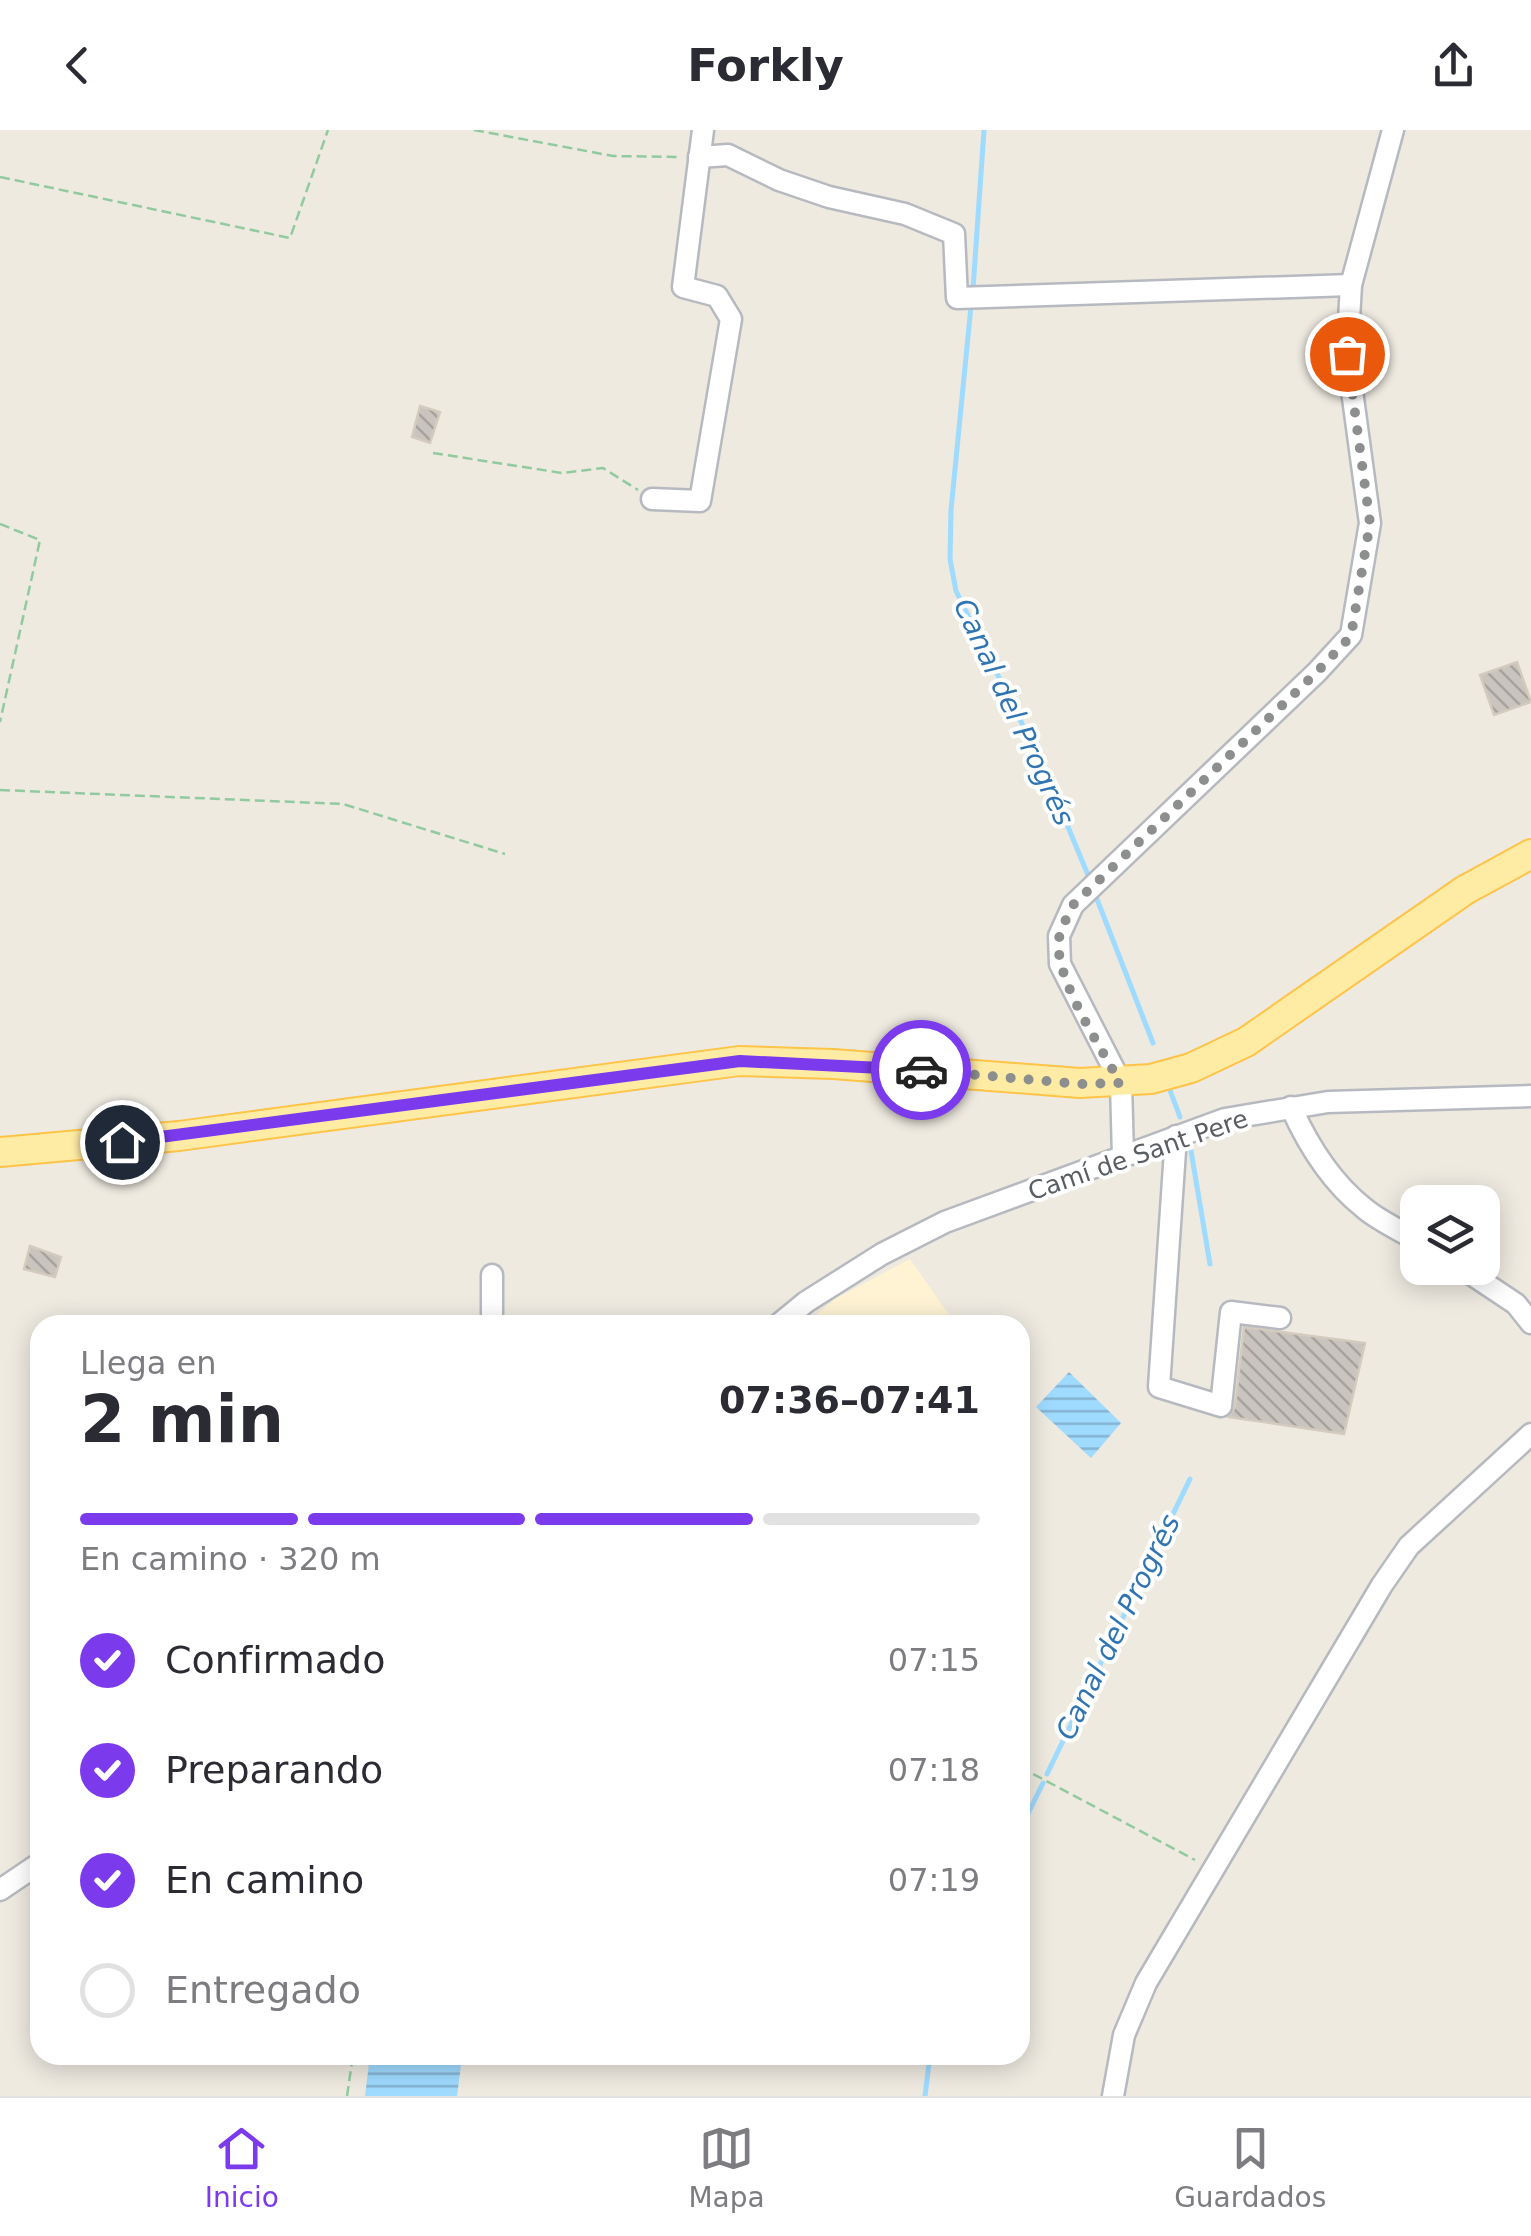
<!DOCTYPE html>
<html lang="es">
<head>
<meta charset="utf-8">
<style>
  body { margin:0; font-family:"DejaVu Sans",sans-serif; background:#f2f2f3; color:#2b2b33; height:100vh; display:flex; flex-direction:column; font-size:38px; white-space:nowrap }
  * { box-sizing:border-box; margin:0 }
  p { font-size:32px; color:#7c7c81 }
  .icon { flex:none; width:55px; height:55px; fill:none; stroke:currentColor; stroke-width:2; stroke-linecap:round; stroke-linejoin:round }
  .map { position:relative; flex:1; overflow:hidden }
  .side { position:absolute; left:30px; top:1185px; width:1000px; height:750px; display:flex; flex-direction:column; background:#fff; border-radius:30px; box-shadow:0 5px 25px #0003 }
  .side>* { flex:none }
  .fabs { position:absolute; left:1400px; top:1055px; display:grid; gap:20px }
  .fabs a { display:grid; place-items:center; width:100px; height:100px; border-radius:20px; background:#fff; box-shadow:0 5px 25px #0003; font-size:50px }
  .pin { position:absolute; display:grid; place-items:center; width:85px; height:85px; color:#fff; margin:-42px; border:5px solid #fff; border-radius:50%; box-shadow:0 2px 10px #0007 }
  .courier { position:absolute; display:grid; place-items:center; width:100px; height:100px; margin:-50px; border:8px solid #7c3aed; border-radius:50%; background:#fff; color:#222; box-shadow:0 2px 12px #0007 }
  .summary em { font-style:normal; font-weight:600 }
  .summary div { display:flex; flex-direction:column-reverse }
  .summary { display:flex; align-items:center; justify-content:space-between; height:170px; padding:0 50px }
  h1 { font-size:65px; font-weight:600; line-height:75px }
  .bar { display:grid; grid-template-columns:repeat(4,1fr); gap:15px 10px; align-content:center; height:120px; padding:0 50px }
  .bar i { height:12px; border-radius:8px; background:#e1e1e2 }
  .bar .on { background:#7c3aed }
  .bar p { grid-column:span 4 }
  ol { padding:0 50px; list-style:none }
  li { display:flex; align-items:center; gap:30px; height:110px }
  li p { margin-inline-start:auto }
  li .icon { padding:10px; border-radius:50%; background:#7c3aed; color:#fff; stroke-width:4 }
  li:last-child { color:#7c7c81 }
  li i { width:55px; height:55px; border:5px solid #e1e1e2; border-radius:50% }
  header { display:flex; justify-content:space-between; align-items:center; height:130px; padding:0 50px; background:#fff; font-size:45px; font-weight:600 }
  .menu { display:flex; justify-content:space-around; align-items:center; height:140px; border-top:2px solid #e1e1e2; background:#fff; font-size:28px; color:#7c7c81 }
  .menu a { display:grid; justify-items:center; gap:5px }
  .menu .on { color:#7c3aed }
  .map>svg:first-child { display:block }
</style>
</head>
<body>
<header><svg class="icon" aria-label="back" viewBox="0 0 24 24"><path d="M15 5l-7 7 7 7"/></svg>Forkly<svg class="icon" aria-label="share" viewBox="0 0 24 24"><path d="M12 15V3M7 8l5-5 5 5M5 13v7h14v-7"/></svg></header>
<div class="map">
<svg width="1531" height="1966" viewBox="0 0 1531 1966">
  <defs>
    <pattern id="water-rules" width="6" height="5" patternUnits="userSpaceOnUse" patternTransform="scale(2.5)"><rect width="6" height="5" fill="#9fdaff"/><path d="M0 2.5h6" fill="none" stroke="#85b4d2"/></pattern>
    <pattern id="building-back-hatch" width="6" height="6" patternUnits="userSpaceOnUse" patternTransform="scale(2.5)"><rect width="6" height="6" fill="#c9c4bd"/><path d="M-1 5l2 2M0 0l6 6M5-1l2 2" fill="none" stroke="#a6a29d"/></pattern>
  </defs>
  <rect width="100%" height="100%" fill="#eeeae0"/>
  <path fill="#fff3d4" d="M910,1129L956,1195H804L835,1169Z"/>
  <g fill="url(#water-rules)">
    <path d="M1069,1242L1121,1293L1091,1328L1036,1277Z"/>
    <path d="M370,1925L461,1935L457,1966H365Z"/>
  </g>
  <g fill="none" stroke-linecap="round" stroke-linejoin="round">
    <g stroke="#9fdaff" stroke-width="5">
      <path d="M973,159L984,0"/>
      <path d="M971,176L951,380L950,429L956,461L1041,632L1088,745"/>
      <path d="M1095,764L1153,913"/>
      <path d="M1168,955L1180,987"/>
      <path d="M1190,1015L1210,1134"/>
      <path d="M1047,1644L1190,1349"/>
      <path d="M1020,1700L1043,1653"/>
      <path d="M925,1966L930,1925"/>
    </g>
  </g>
  <g fill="url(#building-back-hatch)" stroke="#d3cbbe" stroke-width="2.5">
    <path d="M420,276L440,282L430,313L412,307Z"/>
    <path d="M1517,532L1531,572L1494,585L1480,545Z"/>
    <path d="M30,1116L61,1127L55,1147L24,1139Z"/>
    <path d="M1244,1197L1365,1213L1344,1304L1229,1287L1235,1277Z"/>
  </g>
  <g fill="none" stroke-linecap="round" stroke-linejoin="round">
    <g stroke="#b6b9bf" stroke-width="25">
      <g id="minor">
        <path d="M699,27L728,25L779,50L829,67L905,84L954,104L957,168L1351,155"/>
        <path d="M652,369L700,371L731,189L717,166L683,157L703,0"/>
        <path d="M1291,977C1308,1015 1331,1052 1364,1078C1379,1091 1400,1100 1418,1111"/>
        <path d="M1176,1006L1159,1257L1221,1276L1231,1182L1280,1188"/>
        <path d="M1123,1027L1121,953L1060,834L1059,806L1073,775L1317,542L1351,505L1370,393L1347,224L1351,155L1393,0"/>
        <path d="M1462,1138L1516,1174L1531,1193"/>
        <path d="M492,1145V1195"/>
        <path d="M778,1195L806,1172L882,1124L945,1092L1225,989L1328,972L1531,966"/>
        <path d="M0,1760L40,1733"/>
        <path d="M1113,1966L1124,1905L1146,1853L1382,1455L1409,1416L1531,1304"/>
      </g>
    </g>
    <g stroke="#ffc348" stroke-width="32">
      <path id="major" d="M0,1022L179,1006L739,931L833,934L1080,953L1151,949L1191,938L1246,912L1465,760L1531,724"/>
    </g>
    <g stroke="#92ca9f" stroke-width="2.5" stroke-dasharray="10 5" stroke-linecap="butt">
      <path d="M474,0L613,26L680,27"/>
      <path d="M0,47L290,108L328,0"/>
      <path d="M433,323L562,343L603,338L638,360"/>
      <path d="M0,394L40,410L0,592"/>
      <path d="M0,660L343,674L505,724"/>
      <path d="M1020,1637L1195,1730"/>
      <path d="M347,1966L353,1925"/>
    </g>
    <use href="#minor" stroke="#fff" stroke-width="20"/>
    <use href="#major" stroke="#ffeca4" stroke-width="28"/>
  </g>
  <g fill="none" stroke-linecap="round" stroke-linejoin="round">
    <path stroke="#8d8f8f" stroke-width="10" stroke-dasharray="0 18" d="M921,940L1080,954L1120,953C1102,918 1049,842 1060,804C1063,794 1069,784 1073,775L1317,542L1351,506L1370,393L1347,224"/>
    <path stroke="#7c3aed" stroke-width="12" d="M122,1012L740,931L921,940"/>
  </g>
  <g text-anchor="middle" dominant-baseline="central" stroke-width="8" stroke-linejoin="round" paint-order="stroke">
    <g font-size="25" fill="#595e63" stroke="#fff">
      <text transform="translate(1138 1025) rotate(-19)">Camí de Sant Pere</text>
    </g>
    <g font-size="28" font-style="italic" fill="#3075b2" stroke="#fff">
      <text transform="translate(1014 582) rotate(65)">Canal del Progrés</text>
      <text transform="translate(1118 1497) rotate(-64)">Canal del Progrés</text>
    </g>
  </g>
</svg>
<div class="fabs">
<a><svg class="icon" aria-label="layers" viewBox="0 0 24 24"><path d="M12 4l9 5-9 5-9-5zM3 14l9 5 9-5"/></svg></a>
</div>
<div class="pin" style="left:1347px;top:224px;background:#ea580c"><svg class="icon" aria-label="bag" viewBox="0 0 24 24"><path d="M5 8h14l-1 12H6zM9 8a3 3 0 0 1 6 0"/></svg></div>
<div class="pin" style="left:122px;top:1012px;background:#1f2937"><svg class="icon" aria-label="home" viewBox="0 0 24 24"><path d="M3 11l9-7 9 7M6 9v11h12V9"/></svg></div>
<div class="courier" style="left:921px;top:940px"><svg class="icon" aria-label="car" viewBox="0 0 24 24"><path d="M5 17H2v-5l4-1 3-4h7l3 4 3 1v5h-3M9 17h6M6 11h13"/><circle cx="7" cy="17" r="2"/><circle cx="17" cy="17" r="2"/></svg></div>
<section class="side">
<div class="summary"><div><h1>2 min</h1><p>Llega en</p></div><em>07:36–07:41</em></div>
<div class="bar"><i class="on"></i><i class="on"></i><i class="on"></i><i></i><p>En camino · 320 m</p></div>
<ol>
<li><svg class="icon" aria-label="check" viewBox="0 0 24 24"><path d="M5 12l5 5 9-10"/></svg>Confirmado<p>07:15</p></li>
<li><svg class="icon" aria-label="check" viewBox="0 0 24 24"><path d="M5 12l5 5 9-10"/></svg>Preparando<p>07:18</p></li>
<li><svg class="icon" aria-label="check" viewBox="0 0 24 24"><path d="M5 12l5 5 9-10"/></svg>En camino<p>07:19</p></li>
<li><i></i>Entregado</li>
</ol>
</section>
</div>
<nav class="menu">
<a class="on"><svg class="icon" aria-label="home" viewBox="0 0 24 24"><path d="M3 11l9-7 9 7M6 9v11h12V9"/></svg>Inicio</a>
<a><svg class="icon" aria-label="map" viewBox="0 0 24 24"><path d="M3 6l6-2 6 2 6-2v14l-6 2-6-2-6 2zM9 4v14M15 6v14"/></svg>Mapa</a>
<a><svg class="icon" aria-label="saved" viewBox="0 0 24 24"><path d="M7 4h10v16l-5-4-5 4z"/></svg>Guardados</a>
</nav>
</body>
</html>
